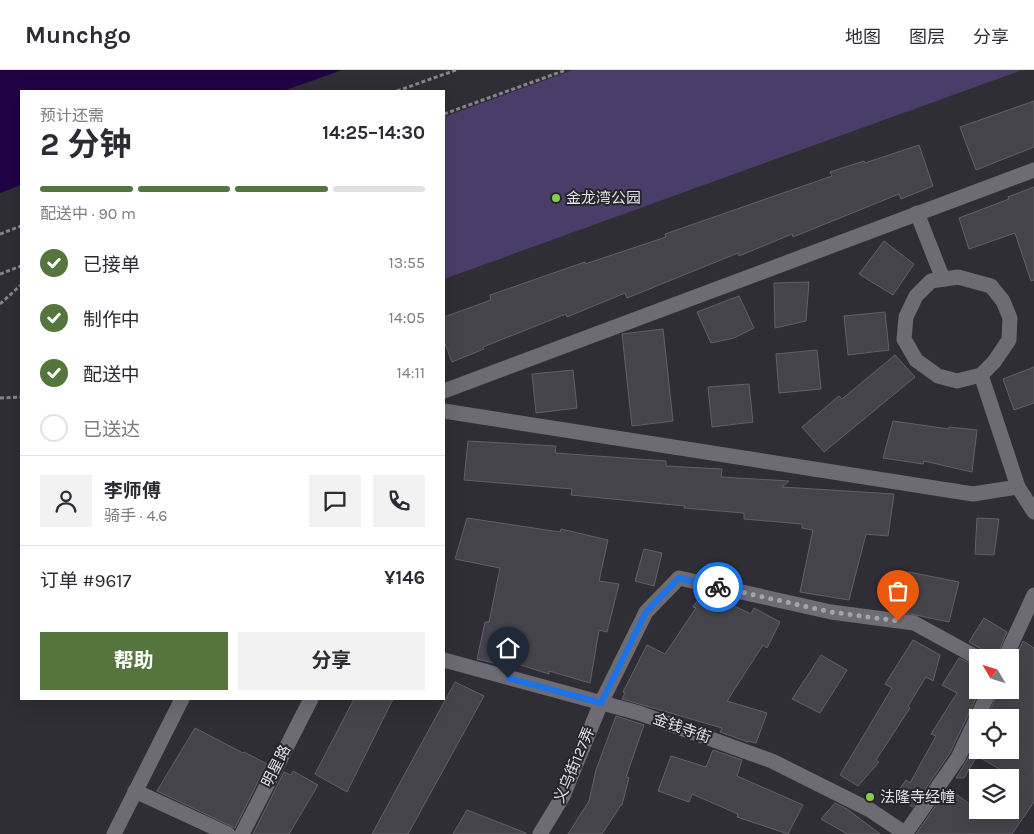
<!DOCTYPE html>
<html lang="zh">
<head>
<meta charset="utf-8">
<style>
  body { margin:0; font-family:Karla,"Noto Sans SC",sans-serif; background:#f2f2f3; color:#2b2b33; height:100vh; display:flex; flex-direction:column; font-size:19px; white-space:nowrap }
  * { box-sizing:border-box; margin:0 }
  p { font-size:16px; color:#7c7c81 }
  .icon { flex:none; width:28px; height:28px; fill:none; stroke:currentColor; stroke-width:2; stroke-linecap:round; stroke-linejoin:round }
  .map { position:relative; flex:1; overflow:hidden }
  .panel { position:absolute; left:20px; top:20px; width:425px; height:610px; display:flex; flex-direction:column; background:#fff; border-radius:0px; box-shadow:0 5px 20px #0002 }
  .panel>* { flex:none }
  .needle { width:32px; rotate:308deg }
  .fabs { position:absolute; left:969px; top:579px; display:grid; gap:10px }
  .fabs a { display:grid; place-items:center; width:50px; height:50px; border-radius:0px; background:#fff; box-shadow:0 5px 20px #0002; font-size:25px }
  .pin { position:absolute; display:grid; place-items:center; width:42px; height:42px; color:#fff; margin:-51px -21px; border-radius:50% 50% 50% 0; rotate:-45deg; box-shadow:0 0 5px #0007 }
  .pin .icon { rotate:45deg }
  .courier { position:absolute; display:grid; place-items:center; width:50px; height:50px; margin:-25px; border:4px solid #1a73e8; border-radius:50%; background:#fff; color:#222; box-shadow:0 1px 6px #0007 }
  .head em { font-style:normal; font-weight:700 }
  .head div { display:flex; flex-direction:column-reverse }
  .head { display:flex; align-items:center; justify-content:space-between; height:85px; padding:0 20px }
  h1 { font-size:32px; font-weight:700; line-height:38px }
  .bar { display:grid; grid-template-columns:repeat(4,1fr); gap:8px 5px; align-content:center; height:60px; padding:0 20px }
  .bar i { height:6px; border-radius:4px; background:#e1e1e2 }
  .bar .active { background:#54753d }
  .bar p { grid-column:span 4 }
  .line { display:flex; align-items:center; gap:12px; padding:0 20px; border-top:1px solid #e1e1e2 }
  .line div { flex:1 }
  .round { display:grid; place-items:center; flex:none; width:52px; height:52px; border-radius:0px; background:#f2f2f3 }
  ol { padding:0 20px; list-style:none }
  li { display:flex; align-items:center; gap:15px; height:55px }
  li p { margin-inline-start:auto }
  li .icon { padding:5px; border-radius:50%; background:#54753d; color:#fff; stroke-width:4 }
  li:last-child { color:#7c7c81 }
  li i { width:28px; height:28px; border:2px solid #e1e1e2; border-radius:50% }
  .button { display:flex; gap:10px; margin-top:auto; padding:10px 20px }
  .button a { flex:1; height:58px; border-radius:0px; background:#54753d; color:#fff; font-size:20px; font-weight:700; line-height:58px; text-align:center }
  .button a+a { background:#f2f2f3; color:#2b2b33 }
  header { display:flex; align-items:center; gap:30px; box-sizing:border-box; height:70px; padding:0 25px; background:#fff; border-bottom:1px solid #e1e1e2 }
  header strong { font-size:24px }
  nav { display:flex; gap:28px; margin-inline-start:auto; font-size:18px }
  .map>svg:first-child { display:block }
</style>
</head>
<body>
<header>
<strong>Munchgo</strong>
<nav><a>地图</a><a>图层</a><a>分享</a></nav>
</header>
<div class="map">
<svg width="1034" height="764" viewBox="0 0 1034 764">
  <rect width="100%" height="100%" fill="#302e35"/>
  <path fill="#4b3d6a" d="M573,0H1022L444,209V47Z"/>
  <path fill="#210245" d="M0,0H342L283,21H21V115L0,123Z"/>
  <g fill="#46444b" stroke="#626068">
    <path d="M1034,31V77L976,100L960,57Z"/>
    <path d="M919,75L933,116L901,129L899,124L793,167L792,164L739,186L738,183L627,228L625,223L567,247L566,244L483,277L484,279L452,292L444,271V247L491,230L490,225L585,192V194L666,167L665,164L832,106L830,102L864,91L865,93Z"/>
    <path d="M1034,117V210L1031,211L1015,163L969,179L959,148L1009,129L1008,127Z"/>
    <path d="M884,171L914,194L893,225L859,204Z"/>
    <path d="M809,212L806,251L775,258L774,213Z"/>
    <path d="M739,226L754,258L734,268L711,273L697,242Z"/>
    <path d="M885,242L889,280L848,285L844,246Z"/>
    <path d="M663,259L673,351L632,356L622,264Z"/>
    <path d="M817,280L821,319L779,323L776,284Z"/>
    <path d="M895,285L915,307L824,382L802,357L839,326L842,329Z"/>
    <path d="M1034,297V333L1014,340L1003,309Z"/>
    <path d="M573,300L577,338L536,343L532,304Z"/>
    <path d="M749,314L753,352L712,357L708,317Z"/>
    <path d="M893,351L949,359V357L977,360L972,402L924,391L923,394L883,388Z"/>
    <path d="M468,371L556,376L555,383L666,391V396L722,399L721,407L789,411L782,417L894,424L888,466L866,464L849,530L800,522L813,460L802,458V454L744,449V443L684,438L685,436L571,425L572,419L464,410Z"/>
    <path d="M467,448L560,462L561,459L608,470L599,511L619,514L607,562L599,560L590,613L549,601V604L511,592L510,597L477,589L485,552H489L500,498L455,489Z"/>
    <path d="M977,448L999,449L994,485L975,484Z"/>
    <path d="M644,479L662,483L654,516L635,511Z"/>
    <path d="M909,502L959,512L949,552L901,542Z"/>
    <path d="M703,523L711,525L751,544L754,538L780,552L767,578L763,575L727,631L767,643L756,673L748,671V672L720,662L722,658L622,629L625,623L623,622L647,575L665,584L696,538L693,537Z"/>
    <path d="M984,548L1007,562L996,588H987L983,580L969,572Z"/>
    <path d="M913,570L940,585L933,611L926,607L908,636L910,638L876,690L879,692L858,716L840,705L892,618L885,614Z"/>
    <path d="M1023,571L1034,578V732L1012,764H916L948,718L980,742L981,740H1010V705L977,686L964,708H956L966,692L978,669V680H1010V648H987L999,620H1010V596L1014,592Z"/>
    <path d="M821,585L847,600L820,643L792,629Z"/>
    <path d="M959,588L978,597V620H980L950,683L913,737L895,726L906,710L910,713L936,666L931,664L957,623L942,615Z"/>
    <path d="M455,612L484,626L408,764H372Z"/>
    <path d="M354,629H393L347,722L315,704Z"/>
    <path d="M616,646L644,655L626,707L629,708L622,735H621L602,764H568L589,731L596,700Z"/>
    <path d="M195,658L243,683L244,682L267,694L235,758L157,721Z"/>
    <path d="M713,680L742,690L737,706L803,735L788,764L737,747L738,744L692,724L689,732L658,721L671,686L706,697Z"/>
    <path d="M293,701L318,715L289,764H253L284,702L291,705Z"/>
    <path d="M835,733L847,739L880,764H847L821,749Z"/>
    <path d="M467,740L526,763V764H453Z"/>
  </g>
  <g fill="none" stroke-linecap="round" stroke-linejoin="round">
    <g stroke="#86848a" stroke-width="3" stroke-dasharray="4 2.5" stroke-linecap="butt">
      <path d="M397,21L456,0"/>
      <path d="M444,44L566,0"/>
      <path d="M0,164L21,156"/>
      <path d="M0,204L21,196"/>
      <path d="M0,234L21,215"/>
      <path d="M0,328L21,327"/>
    </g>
    <g stroke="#6d6b73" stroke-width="15">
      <path d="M917,143L943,209"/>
      <path d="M958,207L991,216L1003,231L1010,248L1009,270L994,292L981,305L957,311L938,306L916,290L904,269L906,247L916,226L931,211Z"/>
      <path d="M981,305L1018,417L1034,442"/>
      <path d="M444,321L1034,100"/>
      <path d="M444,341L973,424L1018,417"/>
      <path d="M1005,588L1034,525"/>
      <path d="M444,590L639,643L772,691L870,740L906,764"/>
      <path d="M135,721L228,764"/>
      <path d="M114,764L182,629"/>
      <path d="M242,764L311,629"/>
      <path d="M540,764L563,726L601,633L646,542L679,508L831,542L914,553L978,588"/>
      <path d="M905,764L958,688L990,620"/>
    </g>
  </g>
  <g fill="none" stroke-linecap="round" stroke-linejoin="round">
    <path stroke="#a6a4aa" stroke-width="5" stroke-dasharray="0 9" d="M718,517L831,542L898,551"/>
    <path stroke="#1a73e8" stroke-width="6" d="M508,608L601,633L646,542L679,508L718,517"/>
  </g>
  <g fill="#87cf4a" stroke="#26242b" stroke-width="2">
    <circle cx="556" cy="128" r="5"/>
    <circle cx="870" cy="727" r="5"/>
  </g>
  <g text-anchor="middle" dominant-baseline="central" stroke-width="4" stroke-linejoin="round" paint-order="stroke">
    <g font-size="15" fill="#e5e4e9" stroke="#26242b" text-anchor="start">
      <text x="566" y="128">金龙湾公园</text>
      <text x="880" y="727">法隆寺经幢</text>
    </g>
    <g font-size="15" fill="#e5e4e9" stroke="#26242b">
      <text transform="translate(682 658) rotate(20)">金钱寺街</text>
      <text transform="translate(574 695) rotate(-67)">义乌街127弄</text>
      <text transform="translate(276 696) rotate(-63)">明星路</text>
    </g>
  </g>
</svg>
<div class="fabs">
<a><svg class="needle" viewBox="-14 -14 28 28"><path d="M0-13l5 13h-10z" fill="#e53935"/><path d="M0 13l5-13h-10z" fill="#7c7c81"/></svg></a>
<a><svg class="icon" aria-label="locate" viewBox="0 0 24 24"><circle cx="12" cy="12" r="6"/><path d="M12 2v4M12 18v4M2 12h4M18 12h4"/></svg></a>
<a><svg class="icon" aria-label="layers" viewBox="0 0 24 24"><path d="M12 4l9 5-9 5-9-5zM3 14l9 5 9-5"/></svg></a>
</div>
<div class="pin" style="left:898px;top:551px;background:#ea580c"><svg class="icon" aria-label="bag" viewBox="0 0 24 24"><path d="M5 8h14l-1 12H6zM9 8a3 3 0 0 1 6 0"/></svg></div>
<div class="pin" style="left:508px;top:608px;background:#1f2937"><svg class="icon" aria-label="home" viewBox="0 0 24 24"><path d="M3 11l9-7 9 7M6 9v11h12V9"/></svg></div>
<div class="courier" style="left:718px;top:517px"><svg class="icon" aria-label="bike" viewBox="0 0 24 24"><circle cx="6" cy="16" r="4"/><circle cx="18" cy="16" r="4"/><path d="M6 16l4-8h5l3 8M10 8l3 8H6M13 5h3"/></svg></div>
<section class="panel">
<div class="head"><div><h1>2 分钟</h1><p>预计还需</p></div><em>14:25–14:30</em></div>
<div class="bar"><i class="active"></i><i class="active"></i><i class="active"></i><i></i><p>配送中 · 90 m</p></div>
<ol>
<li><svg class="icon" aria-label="check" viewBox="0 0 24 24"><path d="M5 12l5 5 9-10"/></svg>已接单<p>13:55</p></li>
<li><svg class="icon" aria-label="check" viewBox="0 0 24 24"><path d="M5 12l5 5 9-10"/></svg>制作中<p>14:05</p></li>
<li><svg class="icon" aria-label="check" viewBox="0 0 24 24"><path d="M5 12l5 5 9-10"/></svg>配送中<p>14:11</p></li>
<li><i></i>已送达</li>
</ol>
<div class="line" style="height:90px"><a class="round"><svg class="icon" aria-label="person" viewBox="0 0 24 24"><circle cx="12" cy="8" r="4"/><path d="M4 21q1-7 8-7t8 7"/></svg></a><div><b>李师傅</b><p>骑手 · 4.6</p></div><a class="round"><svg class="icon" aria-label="chat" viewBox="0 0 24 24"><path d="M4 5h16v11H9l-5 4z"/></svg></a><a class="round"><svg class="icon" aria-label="phone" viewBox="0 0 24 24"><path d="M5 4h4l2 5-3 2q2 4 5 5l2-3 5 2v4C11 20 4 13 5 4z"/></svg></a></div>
<div class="line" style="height:65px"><div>订单 #9617</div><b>¥146</b></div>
<div class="button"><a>帮助</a><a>分享</a></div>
</section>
</div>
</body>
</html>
